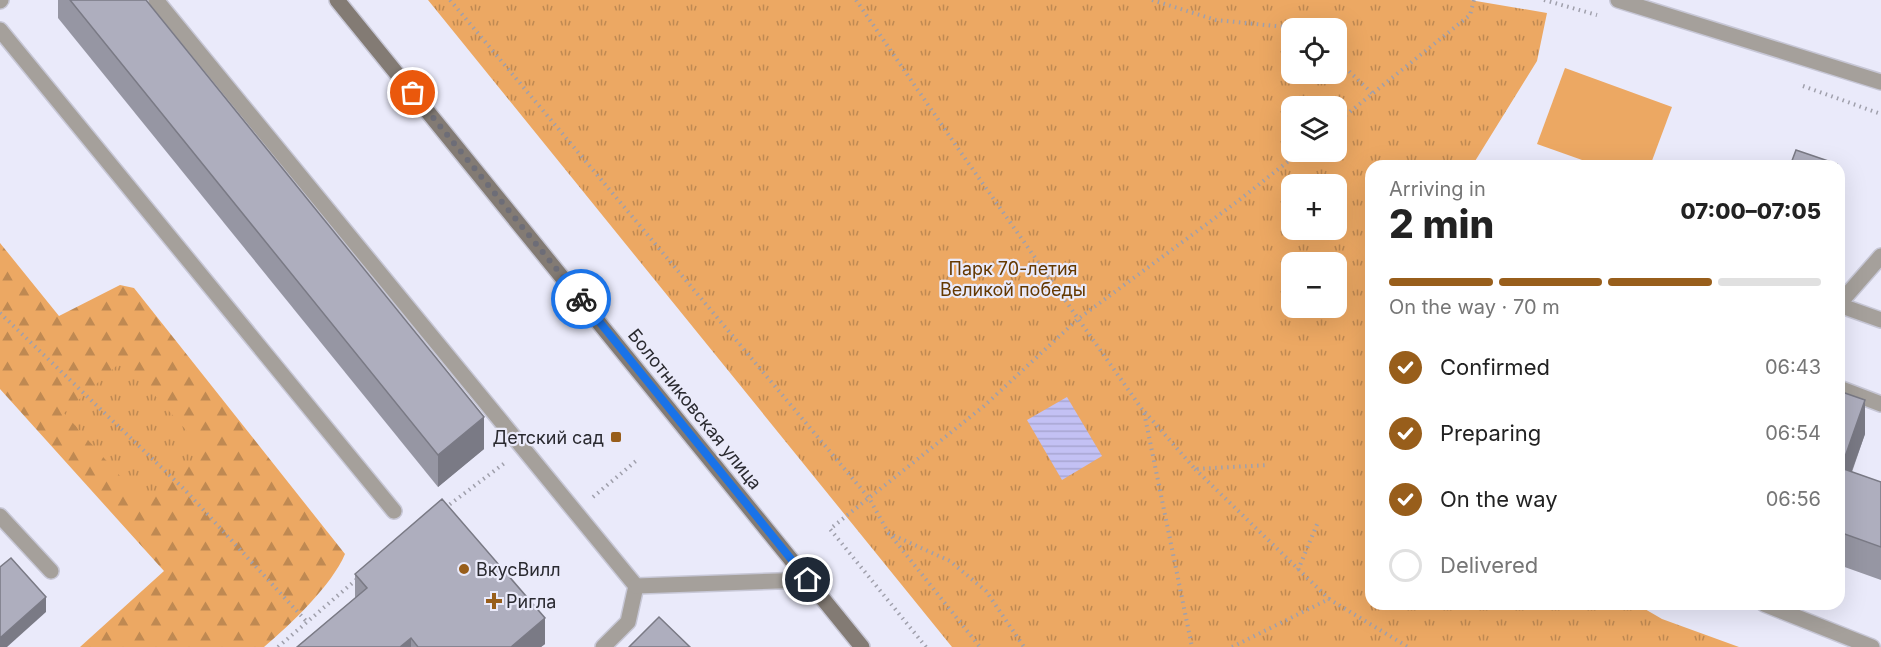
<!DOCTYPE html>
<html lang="en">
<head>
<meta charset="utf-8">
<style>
  body { margin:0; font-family:Inter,sans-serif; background:#f2f2f2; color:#222; height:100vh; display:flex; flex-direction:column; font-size:22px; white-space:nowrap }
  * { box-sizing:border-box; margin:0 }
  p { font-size:20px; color:#767676 }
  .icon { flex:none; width:33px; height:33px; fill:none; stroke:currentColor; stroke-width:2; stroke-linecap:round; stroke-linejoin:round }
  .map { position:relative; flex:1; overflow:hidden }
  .details { position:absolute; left:1365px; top:160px; width:480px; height:450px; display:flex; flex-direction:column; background:#fff; border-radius:18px; box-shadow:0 6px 24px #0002 }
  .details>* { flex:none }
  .tools { position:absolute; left:1281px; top:18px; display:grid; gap:12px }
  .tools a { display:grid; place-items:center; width:66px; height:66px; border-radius:12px; background:#fff; box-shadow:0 6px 24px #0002; font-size:30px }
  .pin { position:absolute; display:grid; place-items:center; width:51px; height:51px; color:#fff; margin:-26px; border:3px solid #fff; border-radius:50%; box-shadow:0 2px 6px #0007 }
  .courier { position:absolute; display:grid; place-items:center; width:60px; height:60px; margin:-30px; border:4px solid #1a73e8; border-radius:50%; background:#fff; color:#222; box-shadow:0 2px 8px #0007 }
  .overview em { font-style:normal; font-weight:800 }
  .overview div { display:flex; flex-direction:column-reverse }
  .overview { display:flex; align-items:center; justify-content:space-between; height:102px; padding:0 24px }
  h1 { font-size:39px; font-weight:800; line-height:45px }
  .bar { display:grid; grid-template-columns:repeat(4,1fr); gap:9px 6px; align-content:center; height:72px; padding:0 24px }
  .bar i { height:8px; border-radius:4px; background:#e0e0e0 }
  .bar .current { background:#985e1b }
  .bar p { grid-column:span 4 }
  ol { padding:0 24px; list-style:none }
  li { display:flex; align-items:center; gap:18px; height:66px }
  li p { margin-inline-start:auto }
  li .icon { padding:6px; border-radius:50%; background:#985e1b; color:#fff; stroke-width:4 }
  li:last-child { color:#767676 }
  li i { width:33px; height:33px; border:3px solid #e0e0e0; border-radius:50% }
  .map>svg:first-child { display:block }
</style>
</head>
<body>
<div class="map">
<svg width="1881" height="647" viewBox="0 0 1881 647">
  <defs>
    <pattern id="forest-firs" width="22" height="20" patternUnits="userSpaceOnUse" patternTransform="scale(1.5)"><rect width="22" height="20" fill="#eca863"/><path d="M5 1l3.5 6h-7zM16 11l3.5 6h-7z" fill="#bf8952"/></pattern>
    <pattern id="park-tufts" width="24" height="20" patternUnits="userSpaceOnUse" patternTransform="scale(1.5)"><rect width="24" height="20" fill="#eca863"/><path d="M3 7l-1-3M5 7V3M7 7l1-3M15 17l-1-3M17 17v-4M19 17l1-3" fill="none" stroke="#bf8952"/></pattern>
    <pattern id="water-rules" width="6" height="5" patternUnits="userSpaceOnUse" patternTransform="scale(1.5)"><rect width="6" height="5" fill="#c3c1f4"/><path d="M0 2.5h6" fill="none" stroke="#a8a6d2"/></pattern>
  </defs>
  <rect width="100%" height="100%" fill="#eaeafa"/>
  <path fill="#eca863" d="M1565,68L1672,107L1650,166H1599L1537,144Z"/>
  <path fill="url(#forest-firs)" d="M0,243L59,316L120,285L134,288L345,554C332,585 291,624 264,647H80L164,571L0,389Z"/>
  <g fill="url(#park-tufts)" fill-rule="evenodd">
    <path d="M428,0H1470L1547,13L1537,61L1472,166H1371V604L1638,605L1662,619L1739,647H952ZM1292,28H1336V74H1292ZM1292,106H1336V152H1292ZM1292,184H1336V230H1292ZM1292,262H1336V308H1292Z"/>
    <path d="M123,360L204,450L144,503L64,413Z"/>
  </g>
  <path fill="url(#water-rules)" d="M1067,397L1102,456L1062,480L1027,420Z"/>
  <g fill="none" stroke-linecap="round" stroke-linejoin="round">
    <g stroke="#c7c7d6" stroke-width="18">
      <g id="lane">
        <path d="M156,0L636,586L628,622L603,647"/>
        <path d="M0,1L1,0"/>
        <path d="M0,30L394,511"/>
        <path d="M1839,304L1881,256"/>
        <path d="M1839,305L1881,320"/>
        <path d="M1839,388L1881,404"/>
        <path d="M0,516L51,571"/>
        <path d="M636,586L808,580"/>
        <path d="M1764,604L1872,647"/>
      </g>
    </g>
    <g stroke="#c7c7d6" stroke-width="18">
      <path id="street" d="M1618,0L1881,82"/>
    </g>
    <g stroke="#c7c7d6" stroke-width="18">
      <path id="secondary" d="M337,0L862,647"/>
    </g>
    <g stroke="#a0a0ac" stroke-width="4" stroke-dasharray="1.5 4.5" stroke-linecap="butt">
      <path d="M450,0L869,498L888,532L980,647"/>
      <path d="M856,0L957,147L1144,412L1192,647"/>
      <path d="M1152,0L1216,20L1285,27L1292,30"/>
      <path d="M1544,0L1597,15"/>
      <path d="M1336,59L1373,94"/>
      <path d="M1803,86L1881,114"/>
      <path d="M1336,123L1470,15L1474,0"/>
      <path d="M0,313L185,490L307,622"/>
      <path d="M1145,412L1195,469L1269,465"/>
      <path d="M1195,469L1329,599"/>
      <path d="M593,497L636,461"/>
      <path d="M445,508L506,462"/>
      <path d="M888,533L950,561L986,591L1024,647"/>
      <path d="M1298,570L1318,522"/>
      <path d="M278,647L357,579"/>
      <path d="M926,647L830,529L984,406L1078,319L1238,201L1300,152"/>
      <path d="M1232,647L1329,599L1408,647"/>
    </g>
    <use href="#lane" stroke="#a5a09b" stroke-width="15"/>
    <use href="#street" stroke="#a5a09b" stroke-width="15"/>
    <use href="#secondary" stroke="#837b74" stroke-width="15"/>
  </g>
  <g fill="#9696a3">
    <path d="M58,0H146L484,449L438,487L58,18Z"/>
    <path d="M1839,391L1865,434L1852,472L1881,482V580L1839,565Z"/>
    <path d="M355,574L545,644L541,647H297L355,598Z"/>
  </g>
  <g fill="#7a7a85">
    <path d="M1865,400V434L1841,501V468Z"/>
    <path d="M484,417V449L438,487V455Z"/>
    <path d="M46,597V612L7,647H0V638Z"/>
    <path d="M545,618V644L541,647H511Z"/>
    <path d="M411,638V647H400Z"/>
  </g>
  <g fill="#aeaebe" stroke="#7a7a85" stroke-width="1.5">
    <path d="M70,0H146L484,417L438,455Z"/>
    <path d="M1796,150L1837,164L1836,166H1790Z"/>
    <path d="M1839,391L1865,400L1841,468L1881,482V547L1839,532Z"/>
    <path d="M442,499L545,618L511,647H418L411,638L400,647H297L367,588L355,574Z"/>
    <path d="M11,558L46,597L0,638V567Z"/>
    <path d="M659,617L690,647H629Z"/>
  </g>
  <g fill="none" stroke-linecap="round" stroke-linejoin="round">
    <path stroke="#6d6d77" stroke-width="6" stroke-dasharray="0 10.8" d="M413,93L581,299"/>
    <path stroke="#1a73e8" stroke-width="8" d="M581,299L808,580"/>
  </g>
  <g fill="#985e1b" stroke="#eaeafa" stroke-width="2">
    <rect x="610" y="431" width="12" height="12" rx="3"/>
    <circle cx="464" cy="569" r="6"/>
    <path d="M491 592h6v6h6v6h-6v6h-6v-6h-6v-6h6z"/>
  </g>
  <g text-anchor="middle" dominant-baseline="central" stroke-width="4.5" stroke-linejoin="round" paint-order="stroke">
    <g font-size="18" fill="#643800" stroke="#eaeafa">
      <text x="1013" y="268">Парк 70-летия<tspan x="1013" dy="21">Великой победы</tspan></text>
    </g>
    <g font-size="18" fill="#2a2a30" stroke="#eaeafa">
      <text transform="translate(695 409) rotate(51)">Болотниковская улица</text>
    </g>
    <g font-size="18" fill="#2a2a30" stroke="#eaeafa" text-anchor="start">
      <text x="604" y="437" text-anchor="end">Детский сад</text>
      <text x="476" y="569">ВкусВилл</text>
      <text x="506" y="601">Ригла</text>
    </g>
  </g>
</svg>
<div class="tools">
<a><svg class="icon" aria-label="locate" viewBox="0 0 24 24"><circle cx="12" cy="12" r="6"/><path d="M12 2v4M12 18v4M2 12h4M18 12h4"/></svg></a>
<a><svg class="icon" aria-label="layers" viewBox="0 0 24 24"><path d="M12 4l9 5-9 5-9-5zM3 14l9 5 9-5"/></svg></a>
<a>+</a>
<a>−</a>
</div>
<div class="pin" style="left:413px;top:93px;background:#ea580c"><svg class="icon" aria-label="bag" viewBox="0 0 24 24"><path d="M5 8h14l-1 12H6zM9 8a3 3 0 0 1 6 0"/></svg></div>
<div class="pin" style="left:808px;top:580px;background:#1f2937"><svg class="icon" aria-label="home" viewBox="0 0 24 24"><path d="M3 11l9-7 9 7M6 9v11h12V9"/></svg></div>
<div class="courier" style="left:581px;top:299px"><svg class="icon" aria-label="bike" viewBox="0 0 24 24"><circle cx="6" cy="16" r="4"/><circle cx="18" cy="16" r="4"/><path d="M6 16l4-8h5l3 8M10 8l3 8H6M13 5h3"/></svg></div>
<section class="details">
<div class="overview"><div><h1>2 min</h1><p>Arriving in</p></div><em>07:00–07:05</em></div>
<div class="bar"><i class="current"></i><i class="current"></i><i class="current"></i><i></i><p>On the way · 70 m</p></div>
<ol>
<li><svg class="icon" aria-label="check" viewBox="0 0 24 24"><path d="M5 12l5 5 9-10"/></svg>Confirmed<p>06:43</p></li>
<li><svg class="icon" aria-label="check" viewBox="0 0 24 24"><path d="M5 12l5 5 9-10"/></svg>Preparing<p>06:54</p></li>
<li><svg class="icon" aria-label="check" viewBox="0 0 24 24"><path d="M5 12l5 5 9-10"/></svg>On the way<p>06:56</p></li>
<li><i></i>Delivered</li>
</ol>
</section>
</div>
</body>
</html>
